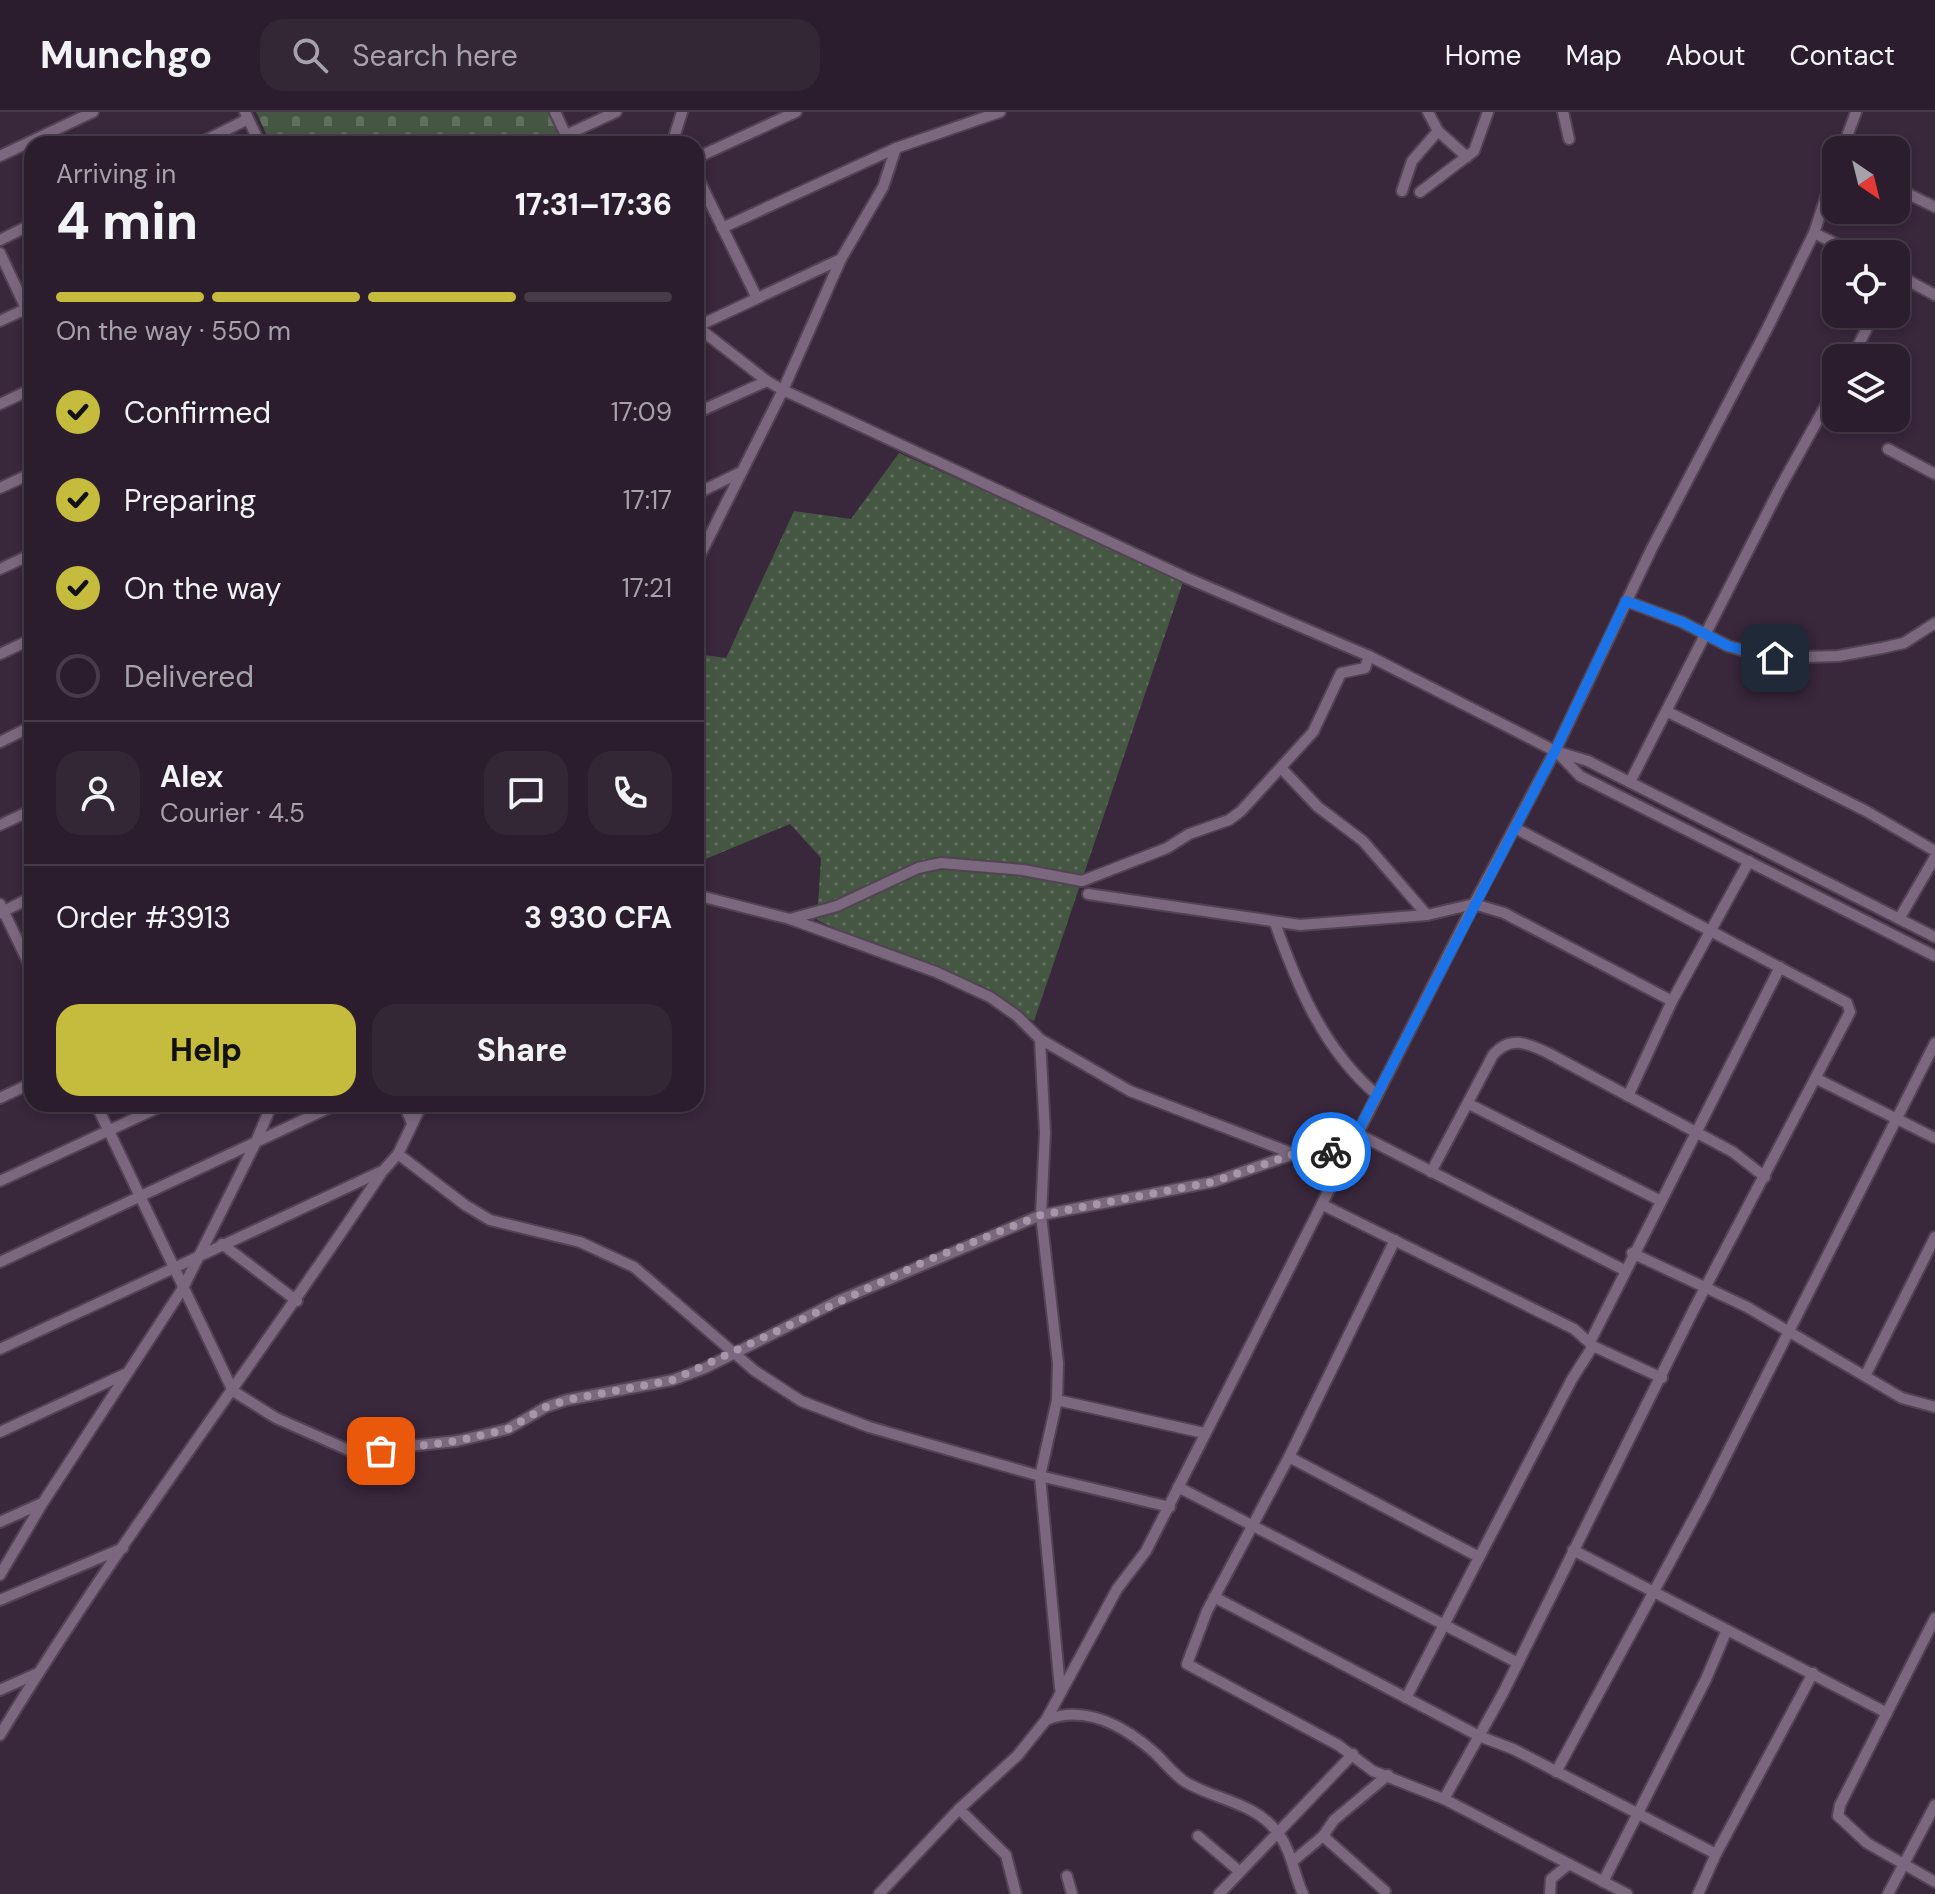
<!DOCTYPE html>
<html lang="en">
<head>
<meta charset="utf-8">
<style>
  body { margin:0; font-family:"DM Sans",sans-serif; background:#332635; color:#f1f3f6; height:100vh; display:flex; flex-direction:column; font-size:30px; white-space:nowrap }
  * { box-sizing:border-box; margin:0 }
  p { font-size:26px; color:#a6a2aa }
  .icon { flex:none; width:44px; height:44px; fill:none; stroke:currentColor; stroke-width:2; stroke-linecap:round; stroke-linejoin:round }
  .map { position:relative; flex:1; overflow:hidden }
  .side { position:absolute; left:24px; top:24px; width:680px; height:976px; display:flex; flex-direction:column; background:#2b1d2d; border-radius:24px; box-shadow:0 4px 12px #0003,0 0 0 2px #473b49 }
  .side>* { flex:none }
  .needle { width:52px; rotate:145deg }
  .tools { position:absolute; left:1822px; top:24px; display:grid; gap:16px }
  .tools a { display:grid; place-items:center; width:88px; height:88px; border-radius:16px; background:#2b1d2d; box-shadow:0 4px 12px #0003,0 0 0 2px #473b49; font-size:40px }
  .pin { position:absolute; display:grid; place-items:center; width:68px; height:68px; color:#fff; margin:-34px; border-radius:16px; box-shadow:0 4px 12px #0006 }
  .courier { position:absolute; display:grid; place-items:center; width:80px; height:80px; margin:-40px; border:6px solid #1a73e8; border-radius:50%; background:#fff; color:#222; box-shadow:0 2px 10px #0007 }
  .overview em { font-style:normal; font-weight:800 }
  .overview div { display:flex; flex-direction:column-reverse }
  .overview { display:flex; align-items:center; justify-content:space-between; height:136px; padding:0 32px }
  h1 { font-size:52px; font-weight:800; line-height:60px }
  .bar { display:grid; grid-template-columns:repeat(4,1fr); gap:12px 8px; align-content:center; height:96px; padding:0 32px }
  .bar i { height:10px; border-radius:6px; background:#473b49 }
  .bar .active { background:#c5bc3d }
  .bar p { grid-column:span 4 }
  .line { display:flex; align-items:center; gap:20px; padding:0 32px; border-top:2px solid #473b49 }
  .line div { flex:1 }
  .round { display:grid; place-items:center; flex:none; width:84px; height:84px; border-radius:24px; background:#332635 }
  ol { padding:0 32px; list-style:none }
  li { display:flex; align-items:center; gap:24px; height:88px }
  li p { margin-inline-start:auto }
  li .icon { padding:8px; border-radius:50%; background:#c5bc3d; color:#111; stroke-width:4 }
  li:last-child { color:#a6a2aa }
  li i { width:44px; height:44px; border:4px solid #473b49; border-radius:50% }
  .primary-button { display:flex; gap:16px; margin-top:auto; padding:16px 32px }
  .primary-button a { flex:1; height:92px; border-radius:24px; background:#c5bc3d; color:#111; font-size:32px; font-weight:800; line-height:92px; text-align:center }
  .primary-button a+a { background:#332635; color:#f1f3f6 }
  header { display:flex; align-items:center; gap:48px; box-sizing:border-box; height:112px; padding:0 40px; background:#2b1d2d; border-bottom:2px solid #473b49 }
  header strong { font-size:38px }
  nav { display:flex; gap:44px; margin-inline-start:auto; font-size:28px }
  .search { width:560px; height:72px; background:#332635; display:flex; align-items:center; gap:20px; box-sizing:border-box; padding:0 28px; border-radius:24px; color:#a6a2aa; font-size:30px }
  .map>svg:first-child { display:block }
</style>
</head>
<body>
<header>
<strong>Munchgo</strong>
<div class="search"><svg class="icon" aria-label="search" viewBox="0 0 24 24"><circle cx="10" cy="10" r="6"/><path d="M15 15l6 6"/></svg>Search here</div>
<nav><a>Home</a><a>Map</a><a>About</a><a>Contact</a></nav>
</header>
<div class="map">
<svg width="1935" height="1782" viewBox="0 0 1935 1782">
  <defs>
    <pattern id="green-dots" width="8" height="8" patternUnits="userSpaceOnUse" patternTransform="scale(2)"><rect width="8" height="8" fill="#455742"/><path d="M2 2h.1M6 6h.1" fill="none" stroke="#5f6e5d" stroke-width="1.8" stroke-linecap="round"/></pattern>
    <pattern id="cemetery-stones" width="16" height="16" patternUnits="userSpaceOnUse" patternTransform="scale(2)"><rect width="16" height="16" fill="#455742"/><path d="M2 7V4a2 2 0 0 1 4 0v3zM10 15v-3a2 2 0 0 1 4 0v3z" fill="#5f6e5d"/></pattern>
  </defs>
  <rect width="100%" height="100%" fill="#39273c"/>
  <path fill="url(#green-dots)" d="M899,341L1184,467L1034,909L817,808L821,746L790,712L696,751V542L726,546L794,399L851,407Z"/>
  <path fill="url(#cemetery-stones)" d="M256,0H548L563,32H271Z"/>
  <g fill="none" stroke-linecap="round" stroke-linejoin="round">
    <g stroke="#524353" stroke-width="14">
      <g id="street">
        <path d="M245,0L260,32"/>
        <path d="M555,0L570,32"/>
        <path d="M1428,0L1438,19L1467,45"/>
        <path d="M1563,0L1569,27"/>
        <path d="M566,23L616,0"/>
        <path d="M198,32L248,7"/>
        <path d="M672,32L682,0"/>
        <path d="M1842,38L1856,0"/>
        <path d="M0,44L93,0"/>
        <path d="M696,46L796,0"/>
        <path d="M696,62L757,186"/>
        <path d="M1896,76L1935,95"/>
        <path d="M1402,79L1412,49L1438,19"/>
        <path d="M1420,80L1474,39L1488,0"/>
        <path d="M722,116L896,36L1000,0"/>
        <path d="M1814,121L1857,142"/>
        <path d="M0,128L32,112"/>
        <path d="M0,141L32,209"/>
        <path d="M1896,162L1935,183"/>
        <path d="M0,209L30,195"/>
        <path d="M696,214L767,269L783,278L1187,466L1369,544L1555,639L1588,649L1935,825"/>
        <path d="M696,215L841,147"/>
        <path d="M1852,246L1874,202"/>
        <path d="M0,292L32,277"/>
        <path d="M696,301L767,269"/>
        <path d="M1888,337L1935,362"/>
        <path d="M0,376L32,361"/>
        <path d="M696,382L739,361"/>
        <path d="M696,451L783,278L841,147L883,75L896,36"/>
        <path d="M0,457L32,442"/>
        <path d="M1626,489L1682,510L1728,534L1769,546L1838,544L1882,536L1904,531L1935,511"/>
        <path d="M0,542L32,527"/>
        <path d="M1668,600L1866,699L1935,739"/>
        <path d="M0,630L32,614"/>
        <path d="M1557,640L1580,664L1935,844"/>
        <path d="M1282,657L1318,695L1363,729L1427,803"/>
        <path d="M1630,670L1781,374L1836,275"/>
        <path d="M0,713L32,698"/>
        <path d="M1088,782L1300,813L1427,803L1474,792L1504,801L1672,889"/>
        <path d="M696,783L790,807L936,860L990,885L1017,904L1040,927L1130,979L1294,1042"/>
        <path d="M0,792L32,858"/>
        <path d="M0,801L32,785"/>
        <path d="M790,807L837,794L918,756L941,751L1023,758L1082,769L1167,736L1189,722L1229,708L1241,699L1313,620L1341,561L1365,556L1369,544"/>
        <path d="M1899,807L1935,745"/>
        <path d="M1275,811C1298,876 1324,938 1377,983"/>
        <path d="M1040,927L1045,1021L1041,1103L1058,1251L1057,1288L1040,1364L1060,1576"/>
        <path d="M1817,967L1935,1026"/>
        <path d="M1628,984L1672,889L1749,749"/>
        <path d="M0,986L32,971"/>
        <path d="M96,992L233,1279L276,1306L353,1340L457,1329L508,1317L546,1295L567,1288L673,1268L705,1256L840,1188L1041,1103L1213,1070L1294,1042L1347,1040"/>
        <path d="M404,992L412,1011"/>
        <path d="M1469,992L1659,1088"/>
        <path d="M1356,1021L1624,1158"/>
        <path d="M398,1042L465,1093L490,1108L580,1130L634,1155L755,1259L801,1289L869,1315L1040,1364L1170,1395"/>
        <path d="M1431,1060L1493,943C1510,923 1527,931 1548,941L1733,1040L1765,1065"/>
        <path d="M0,1069L166,992"/>
        <path d="M1323,1093L1574,1217L1593,1234L1662,1266"/>
        <path d="M1395,1128L1289,1345L1207,1499L1187,1552L1338,1633L1373,1659L1444,1687L1627,1782"/>
        <path d="M222,1132L297,1189"/>
        <path d="M1632,1141L1747,1195L1902,1286L1935,1295"/>
        <path d="M0,1150L337,992"/>
        <path d="M1590,1230L1780,855"/>
        <path d="M0,1237L380,1060"/>
        <path d="M1865,1264L1935,1125"/>
        <path d="M1057,1288L1204,1321"/>
        <path d="M0,1320L125,1262"/>
        <path d="M1289,1345L1477,1444"/>
        <path d="M1178,1375L1518,1551"/>
        <path d="M0,1410L40,1392"/>
        <path d="M1573,1438L1887,1601"/>
        <path d="M0,1463L42,1392L183,1176L255,1032L272,992"/>
        <path d="M1214,1485L1479,1624L1513,1637L1716,1742L1698,1782"/>
        <path d="M0,1488L123,1436"/>
        <path d="M1935,1506L1840,1693L1838,1704L1867,1731L1935,1770"/>
        <path d="M0,1578L38,1561"/>
        <path d="M1406,1586L1572,1267L1593,1234"/>
        <path d="M1046,1608C1086,1592 1126,1615 1156,1642C1166,1652 1175,1664 1187,1671C1217,1688 1256,1691 1278,1721C1292,1740 1294,1763 1303,1782"/>
        <path d="M0,1623C118,1429 257,1249 382,1060L398,1042L422,992"/>
        <path d="M1556,1660L1704,1387L1935,931"/>
        <path d="M1444,1687L1503,1581L1694,1197L1850,900L1847,891L1515,716"/>
        <path d="M959,1697L1006,1743L1016,1782"/>
        <path d="M1198,1724L1239,1759"/>
        <path d="M1323,1724L1385,1779"/>
        <path d="M1716,1742L1813,1561"/>
        <path d="M1293,1749L1323,1724L1334,1708L1388,1663"/>
        <path d="M1067,1764L1072,1782"/>
        <path d="M1603,1770L1706,1567L1726,1520"/>
        <path d="M879,1782L959,1697L1017,1644L1046,1608L1117,1477L1146,1439L1474,792L1555,639L1652,436L1768,215L1814,121L1836,54"/>
        <path d="M1219,1782L1353,1642"/>
        <path d="M1550,1782L1551,1767L1569,1752"/>
        <path d="M1888,1782L1935,1693"/>
      </g>
    </g>
    <use href="#street" stroke="#7b677e" stroke-width="10"/>
  </g>
  <g fill="none" stroke-linecap="round" stroke-linejoin="round">
    <path stroke="#a597a7" stroke-width="8" stroke-dasharray="0 14.4" d="M381,1339L457,1329L508,1317L546,1295L567,1288L673,1268L926,1149L1041,1103L1213,1070L1294,1042L1331,1040"/>
    <path stroke="#1a73e8" stroke-width="10" d="M1331,1040H1347L1555,639L1626,489L1682,510L1728,534L1775,546"/>
  </g>
</svg>
<div class="tools">
<a><svg class="needle" viewBox="-14 -14 28 28"><path d="M0-13l5 13h-10z" fill="#e53935"/><path d="M0 13l5-13h-10z" fill="#a6a2aa"/></svg></a>
<a><svg class="icon" aria-label="locate" viewBox="0 0 24 24"><circle cx="12" cy="12" r="6"/><path d="M12 2v4M12 18v4M2 12h4M18 12h4"/></svg></a>
<a><svg class="icon" aria-label="layers" viewBox="0 0 24 24"><path d="M12 4l9 5-9 5-9-5zM3 14l9 5 9-5"/></svg></a>
</div>
<div class="pin" style="left:381px;top:1339px;background:#ea580c"><svg class="icon" aria-label="bag" viewBox="0 0 24 24"><path d="M5 8h14l-1 12H6zM9 8a3 3 0 0 1 6 0"/></svg></div>
<div class="pin" style="left:1775px;top:546px;background:#1f2937"><svg class="icon" aria-label="home" viewBox="0 0 24 24"><path d="M3 11l9-7 9 7M6 9v11h12V9"/></svg></div>
<div class="courier" style="left:1331px;top:1040px"><svg class="icon" aria-label="bike" viewBox="0 0 24 24"><circle cx="6" cy="16" r="4"/><circle cx="18" cy="16" r="4"/><path d="M6 16l4-8h5l3 8M10 8l3 8H6M13 5h3"/></svg></div>
<section class="side">
<div class="overview"><div><h1>4 min</h1><p>Arriving in</p></div><em>17:31–17:36</em></div>
<div class="bar"><i class="active"></i><i class="active"></i><i class="active"></i><i></i><p>On the way · 550 m</p></div>
<ol>
<li><svg class="icon" aria-label="check" viewBox="0 0 24 24"><path d="M5 12l5 5 9-10"/></svg>Confirmed<p>17:09</p></li>
<li><svg class="icon" aria-label="check" viewBox="0 0 24 24"><path d="M5 12l5 5 9-10"/></svg>Preparing<p>17:17</p></li>
<li><svg class="icon" aria-label="check" viewBox="0 0 24 24"><path d="M5 12l5 5 9-10"/></svg>On the way<p>17:21</p></li>
<li><i></i>Delivered</li>
</ol>
<div class="line" style="height:144px"><a class="round"><svg class="icon" aria-label="person" viewBox="0 0 24 24"><circle cx="12" cy="8" r="4"/><path d="M4 21q1-7 8-7t8 7"/></svg></a><div><b>Alex</b><p>Courier · 4.5</p></div><a class="round"><svg class="icon" aria-label="chat" viewBox="0 0 24 24"><path d="M4 5h16v11H9l-5 4z"/></svg></a><a class="round"><svg class="icon" aria-label="phone" viewBox="0 0 24 24"><path d="M5 4h4l2 5-3 2q2 4 5 5l2-3 5 2v4C11 20 4 13 5 4z"/></svg></a></div>
<div class="line" style="height:104px"><div>Order #3913</div><b>3 930 CFA</b></div>
<div class="primary-button"><a>Help</a><a>Share</a></div>
</section>
</div>
</body>
</html>
